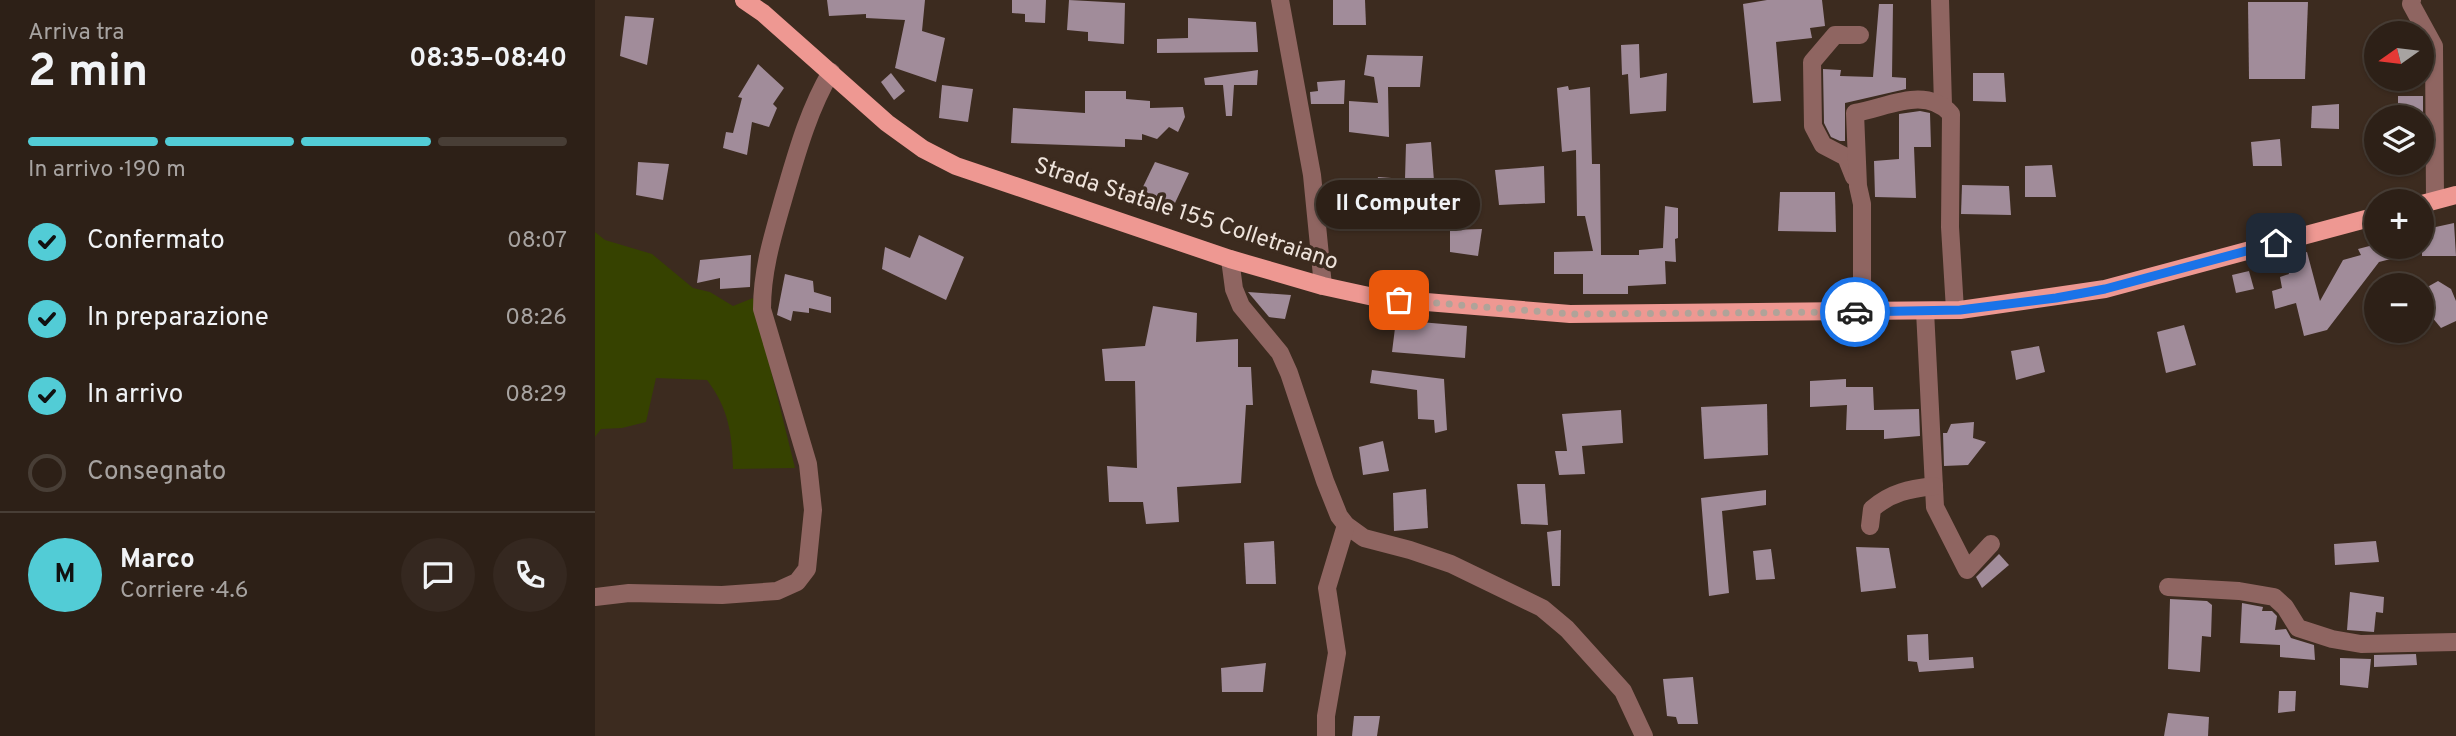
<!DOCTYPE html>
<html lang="it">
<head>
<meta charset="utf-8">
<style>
  body { margin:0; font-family:Overpass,sans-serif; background:#352820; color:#f1f3f6; height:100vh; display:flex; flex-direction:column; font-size:26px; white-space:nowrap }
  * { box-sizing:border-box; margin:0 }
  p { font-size:23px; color:#a7a3a1 }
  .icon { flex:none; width:38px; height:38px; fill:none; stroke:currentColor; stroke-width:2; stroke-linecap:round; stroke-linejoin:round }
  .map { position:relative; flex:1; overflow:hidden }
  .drawer { display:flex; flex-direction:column; background:#2d2017; width:595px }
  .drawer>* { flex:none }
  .needle { width:46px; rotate:256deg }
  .buttons { position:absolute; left:1769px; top:21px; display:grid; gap:14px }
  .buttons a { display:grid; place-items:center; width:70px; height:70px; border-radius:50%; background:#2d2017; box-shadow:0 2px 5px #0004,0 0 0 2px #483e36; font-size:35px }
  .pin { position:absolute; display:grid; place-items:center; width:60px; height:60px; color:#fff; margin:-30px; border-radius:14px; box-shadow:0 4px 10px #0006 }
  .courier { position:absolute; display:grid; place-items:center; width:70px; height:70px; margin:-35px; border:5px solid #1a73e8; border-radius:50%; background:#fff; color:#222; box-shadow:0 2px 9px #0007 }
  .bubble { position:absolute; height:49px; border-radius:24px; background:#2d2017; box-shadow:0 2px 5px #0004,0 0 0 2px #483e36; font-size:23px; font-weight:700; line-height:49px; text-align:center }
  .summary em { font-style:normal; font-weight:700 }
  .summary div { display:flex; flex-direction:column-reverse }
  .summary { display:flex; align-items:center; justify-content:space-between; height:119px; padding:0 28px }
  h1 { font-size:46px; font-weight:700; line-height:52px }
  .bar { display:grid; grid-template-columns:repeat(4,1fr); gap:10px 7px; align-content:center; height:84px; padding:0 28px }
  .bar i { height:9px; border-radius:5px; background:#483e36 }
  .bar .selected { background:#52ccd6 }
  .bar p { grid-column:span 4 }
  .line { display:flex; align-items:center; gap:18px; padding:0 28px; border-top:2px solid #483e36 }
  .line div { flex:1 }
  .round { display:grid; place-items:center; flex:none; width:74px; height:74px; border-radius:37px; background:#352820 }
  ol { padding:0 28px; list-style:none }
  li { display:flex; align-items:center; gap:21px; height:77px }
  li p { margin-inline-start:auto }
  li .icon { padding:7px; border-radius:50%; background:#52ccd6; color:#111; stroke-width:4 }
  li:last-child { color:#a7a3a1 }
  li i { width:38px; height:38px; border:4px solid #483e36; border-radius:50% }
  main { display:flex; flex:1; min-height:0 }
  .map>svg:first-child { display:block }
</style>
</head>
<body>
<main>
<section class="drawer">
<div class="summary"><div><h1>2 min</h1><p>Arriva tra</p></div><em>08:35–08:40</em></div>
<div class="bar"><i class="selected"></i><i class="selected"></i><i class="selected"></i><i></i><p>In arrivo · 190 m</p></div>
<ol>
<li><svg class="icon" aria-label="check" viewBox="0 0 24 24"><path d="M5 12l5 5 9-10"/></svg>Confermato<p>08:07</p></li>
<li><svg class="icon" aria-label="check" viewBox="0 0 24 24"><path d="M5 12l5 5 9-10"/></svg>In preparazione<p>08:26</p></li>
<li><svg class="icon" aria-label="check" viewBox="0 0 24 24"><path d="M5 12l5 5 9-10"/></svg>In arrivo<p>08:29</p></li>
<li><i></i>Consegnato</li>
</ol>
<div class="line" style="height:126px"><b class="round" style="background:#52ccd6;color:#111">M</b><div><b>Marco</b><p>Corriere · 4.6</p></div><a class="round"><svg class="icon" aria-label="chat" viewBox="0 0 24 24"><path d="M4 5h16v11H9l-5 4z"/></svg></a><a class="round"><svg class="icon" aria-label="phone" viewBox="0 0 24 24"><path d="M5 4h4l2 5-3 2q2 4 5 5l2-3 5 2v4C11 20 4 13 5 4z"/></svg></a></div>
</section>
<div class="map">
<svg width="1861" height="736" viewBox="0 0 1861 736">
  <rect width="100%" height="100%" fill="#3c2b1f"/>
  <path fill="#364200" d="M0,232L10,240L57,254L98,288L115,292L138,306L158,298L200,468L138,469C137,434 134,409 112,380L61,378L51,422L27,428L6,429L0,437Z"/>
  <g fill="#a18c9a">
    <path d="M232,0H330L327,31L350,38L341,82L300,68L310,20L271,18V14L234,16Z"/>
    <path d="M417,0H451L450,23L430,22V14L417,13Z"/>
    <path d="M474,0L530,3L529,44L493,41V32L472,30Z"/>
    <path d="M738,0H770L771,25H738Z"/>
    <path d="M1172,0H1227L1230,26L1215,28L1217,38L1181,42L1186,101L1158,103L1148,4Z"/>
    <path d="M1653,2H1713L1710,79H1654Z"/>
    <path d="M1284,4H1298L1297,77L1311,78V89L1250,103V141H1245L1236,137L1229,123L1228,69L1246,70L1245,76L1278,77Z"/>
    <path d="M30,16L59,18L52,65L25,56Z"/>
    <path d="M593,18L661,22L663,52L562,53V39L593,38Z"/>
    <path d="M1044,44L1045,78L1072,73L1071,111L1035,114L1033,74L1027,75L1026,45Z"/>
    <path d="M772,55L828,56L825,87H793L794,137L754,132V101L783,103L779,77L769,75Z"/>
    <path d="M163,64L189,88L178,104L182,108L174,127L157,122L152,155L128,148L131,132L138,133L147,98L143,97Z"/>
    <path d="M663,70L662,85H639L637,116H631L628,85H610L609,78Z"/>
    <path d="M296,73L310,91L299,100L286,82Z"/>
    <path d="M1378,73H1409L1411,102L1378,101Z"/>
    <path d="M750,80L749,104H716L715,92L723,91L722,82Z"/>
    <path d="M347,85L378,89L373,122L344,118Z"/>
    <path d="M973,86L974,90L995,87L997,164H1005L1006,255H1044V250L1068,248L1070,206L1083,208V238L1080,239L1081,262L1070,261L1071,284L1033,286V294H988V274H959V252L998,251L990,216H982L981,150L967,152L962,88Z"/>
    <path d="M490,91H531V99L555,101V108L588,107L590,117L583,132L574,127L562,139L547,134V140L530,139V147L416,143L418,108L490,113Z"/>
    <rect x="1803" y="96" width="25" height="21"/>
    <path d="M1744,104V129L1716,128L1717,106Z"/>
    <path d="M1325,111L1335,113L1336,147H1319L1321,198L1280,197L1279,161L1304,159V114Z"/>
    <path d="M1685,139L1687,166H1658L1656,142Z"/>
    <path d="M836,142L839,181L857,182L854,202L820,197L818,225L770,220L773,191L780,192L783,177L810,179L811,144Z"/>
    <path d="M43,162L74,164L68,200L41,195Z"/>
    <path d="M560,162L594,173L580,203L546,191Z"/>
    <path d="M1457,165L1461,197H1430V166Z"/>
    <path d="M949,166L950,203L904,205L900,170Z"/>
    <path d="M1367,185L1414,186L1416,215L1366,214Z"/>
    <path d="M1185,192H1240L1241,232L1183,231Z"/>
    <path d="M1859,223L1861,256H1827V251L1784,262L1732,330L1709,336L1701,303L1680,309L1677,291L1687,288L1685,277L1694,274L1690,258L1712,252L1725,301L1748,260L1766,255L1763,249L1782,244V247H1827V230Z"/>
    <path d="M887,229L883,256L855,252V230Z"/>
    <path d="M324,235L369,257L351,300L287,269L290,247L315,258Z"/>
    <path d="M156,255L155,287L125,289V278L102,283L105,260Z"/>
    <path d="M1654,271L1659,289L1641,293L1637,275Z"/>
    <path d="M190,274L218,281L219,292L236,297V313L214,308V313L198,311L196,321L182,315Z"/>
    <path d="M1843,281L1856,289L1861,301V321L1846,328L1827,305V290Z"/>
    <path d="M653,292L696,295L690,319L674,317Z"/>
    <path d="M558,306L602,313L601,342L643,339V367H656L658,405H651L646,483L582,487L584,522L551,524L548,502H514L512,466L542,468L540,381H510L507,349L550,346Z"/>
    <path d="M801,320L872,326L870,358L797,352Z"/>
    <path d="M1589,325L1601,365L1571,373L1562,332Z"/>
    <path d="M1444,346L1450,372L1421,380L1416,351Z"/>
    <path d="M777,370L849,379L852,430L840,433L839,420L823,419L822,390L775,383Z"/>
    <path d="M1251,379V387H1278L1279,410L1324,409L1325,436L1289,439V430H1251L1252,405L1215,407V381Z"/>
    <path d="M1172,404L1173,455L1109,459L1106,407Z"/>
    <path d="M1026,410L1028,443L987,446L990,474L964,475L960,451H972L967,414Z"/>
    <path d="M1379,422L1378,438L1391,442L1373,465L1349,466L1348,433H1352L1356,424Z"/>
    <path d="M788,441L794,471L768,475L764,447Z"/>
    <path d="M922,484H950L953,525L926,524Z"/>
    <path d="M831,489L833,528L799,531L798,493Z"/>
    <path d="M1171,490V505L1127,511L1134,593L1114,596L1106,498Z"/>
    <path d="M966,530L965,586H957L952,532Z"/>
    <path d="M679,541L681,584H651L649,543Z"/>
    <path d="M1781,541L1784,562L1740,565L1739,544Z"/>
    <path d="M1261,547L1294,548L1301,588L1266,592Z"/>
    <path d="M1176,549L1180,579L1161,580L1158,551Z"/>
    <path d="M1404,554L1414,565L1387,588L1381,577Z"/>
    <path d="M1755,592L1789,597L1788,613L1781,612L1779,632L1752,630Z"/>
    <path d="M1575,599L1612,601L1617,605L1616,637L1607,636L1605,672L1573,669Z"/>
    <path d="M1647,603L1668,607L1667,611H1677L1682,616L1680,630L1691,629L1696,638L1719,645L1720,660L1685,657V645L1645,643Z"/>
    <path d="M1333,634L1334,660L1378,657L1379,668L1324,672L1322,662L1313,661L1312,635Z"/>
    <path d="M1821,654L1822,665L1779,667V655Z"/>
    <path d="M1745,658L1776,659L1773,688L1745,685Z"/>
    <path d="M671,663L668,692H627L626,668Z"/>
    <path d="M1098,677L1103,724H1083L1081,717L1072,716L1068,679Z"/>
    <path d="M1684,691H1701L1700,711L1683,713Z"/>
    <path d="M1573,713L1614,717L1613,736H1569Z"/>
    <path d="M759,716H785L782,736H757Z"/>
  </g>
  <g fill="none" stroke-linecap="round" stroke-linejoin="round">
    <g stroke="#8f6561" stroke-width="18">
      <path d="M685,0L717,175L728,286"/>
      <path d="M1345,0L1348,105"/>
      <path d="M1817,0L1816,4L1839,46L1840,200"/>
      <path d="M1259,177L1251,157L1228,145L1218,126L1217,62L1240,35H1265"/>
      <path d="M635,259L639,289L646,306L685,353L694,373L730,481L744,516L751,525L769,538L815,550L856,564L947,608L972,629L1028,691L1049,736"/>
      <path d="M1330,311L1340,507L1372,570L1396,544"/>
      <path d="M1267,312V204L1263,186L1260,113C1292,108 1330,85 1356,114L1355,227L1360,310"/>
      <path d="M1275,526L1277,509C1296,492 1315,489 1339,486"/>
      <path d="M1573,587L1644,591L1679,597L1690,607L1703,628L1737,639L1766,644L1861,642"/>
      <path d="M0,597L34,593L127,595L182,591L202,582L212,569L218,510L213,464L167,309C167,268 179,232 190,193C202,152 214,109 236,72"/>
      <path d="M731,736V716L742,653L732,588L751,525"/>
    </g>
    <g stroke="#ee9892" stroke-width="18">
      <path d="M149,0L168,13L292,123L328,149L361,166L635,259L728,286L783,298L975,314L1365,310L1510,289L1782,216"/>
      <path d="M1827,204L1861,195"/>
    </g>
  </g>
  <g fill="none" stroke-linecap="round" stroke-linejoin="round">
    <path stroke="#b0a399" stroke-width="7" stroke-dasharray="0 12.6" d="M804,300L975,314L1260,312"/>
    <path stroke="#1a73e8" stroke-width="9" d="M1260,312L1365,310L1461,298L1510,289L1681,243"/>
  </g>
  <g text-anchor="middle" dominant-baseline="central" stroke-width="7" stroke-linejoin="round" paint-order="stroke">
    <g font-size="23" fill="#eee3db" stroke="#3c2b1f">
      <text transform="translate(591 215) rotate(18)">Strada Statale 155 Colletraiano</text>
    </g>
  </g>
</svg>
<div class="buttons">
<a><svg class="needle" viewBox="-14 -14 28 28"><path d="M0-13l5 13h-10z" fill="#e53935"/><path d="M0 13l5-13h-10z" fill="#a7a3a1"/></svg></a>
<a><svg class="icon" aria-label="layers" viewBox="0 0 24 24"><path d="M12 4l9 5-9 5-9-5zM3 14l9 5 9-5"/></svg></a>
<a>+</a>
<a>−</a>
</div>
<div class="pin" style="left:804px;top:300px;background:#ea580c"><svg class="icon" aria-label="bag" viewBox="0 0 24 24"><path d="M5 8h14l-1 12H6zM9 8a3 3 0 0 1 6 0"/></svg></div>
<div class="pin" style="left:1681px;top:243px;background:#1f2937"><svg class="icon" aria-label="home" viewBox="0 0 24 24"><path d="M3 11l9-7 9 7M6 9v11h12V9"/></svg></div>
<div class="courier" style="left:1260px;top:312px"><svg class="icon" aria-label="car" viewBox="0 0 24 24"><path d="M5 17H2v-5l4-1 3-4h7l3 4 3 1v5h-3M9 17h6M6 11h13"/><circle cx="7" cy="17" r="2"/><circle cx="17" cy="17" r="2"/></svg></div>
<div class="bubble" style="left:721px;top:180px;width:164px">Il Computer</div>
</div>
</main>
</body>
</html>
